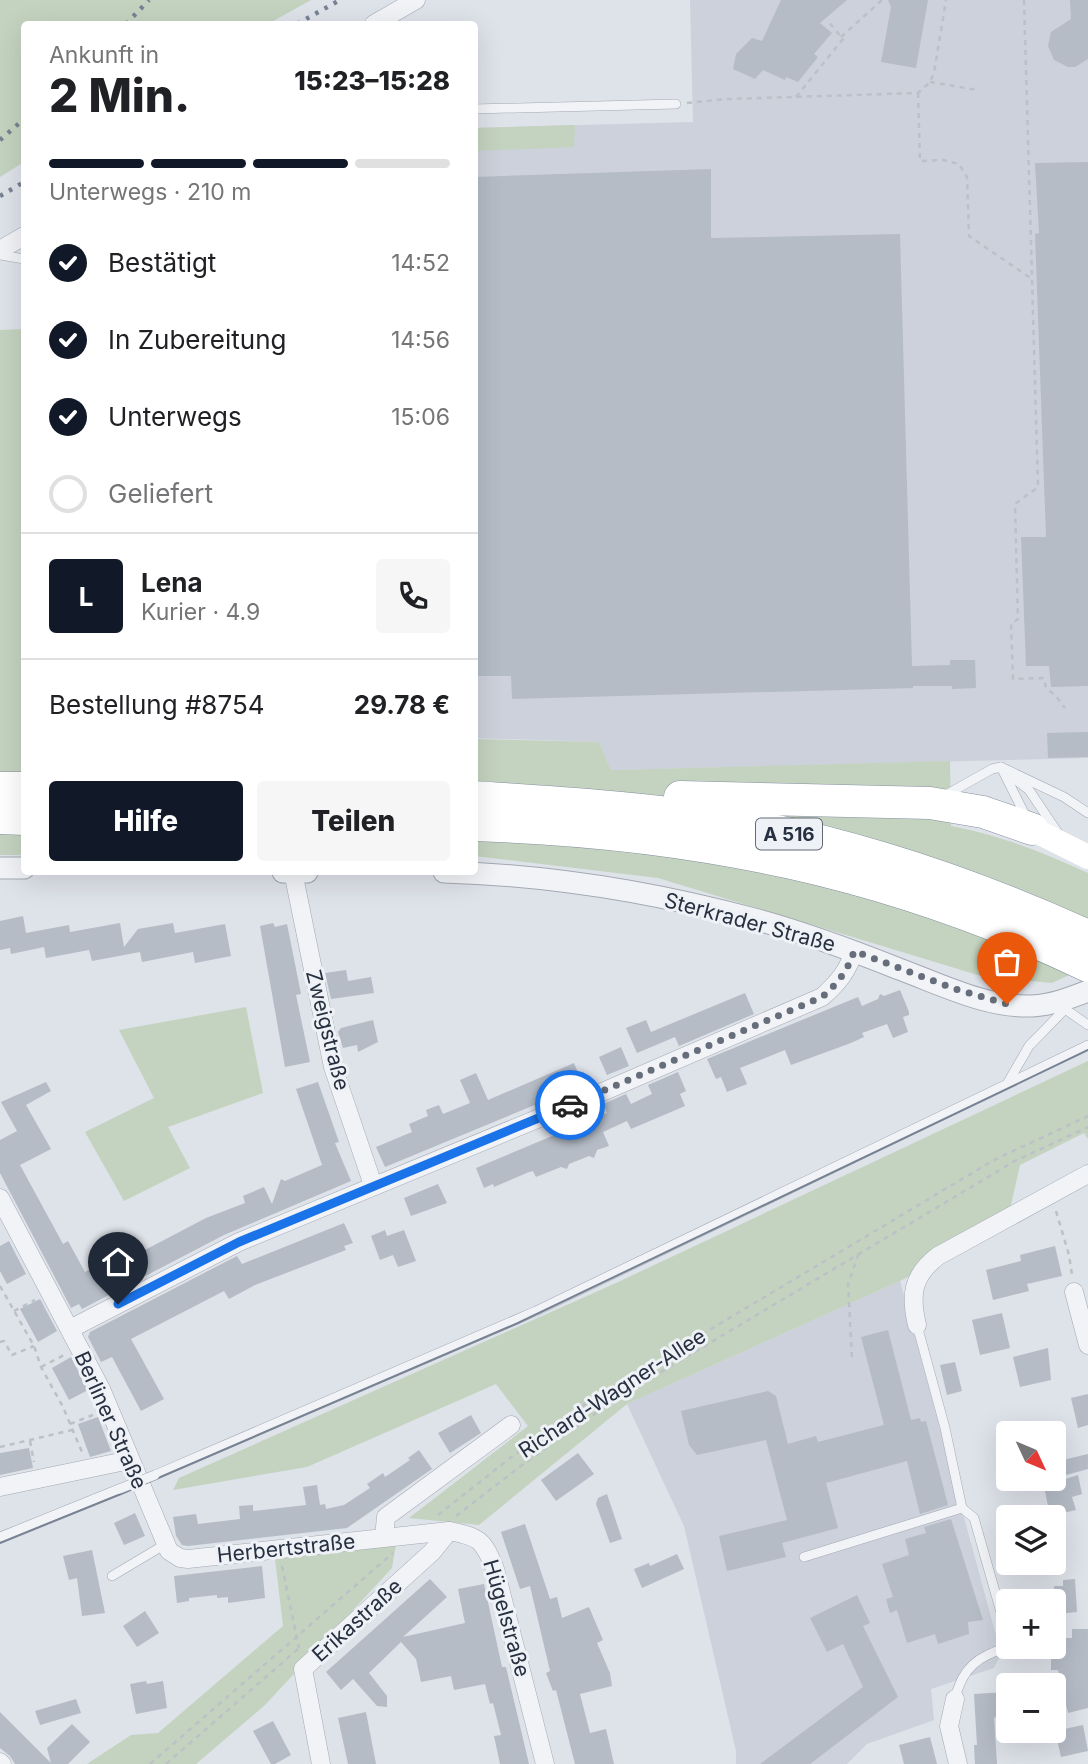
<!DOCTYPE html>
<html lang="de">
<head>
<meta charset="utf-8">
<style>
  body { margin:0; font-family:Inter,sans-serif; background:#f6f6f6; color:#202124; height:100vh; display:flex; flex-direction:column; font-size:26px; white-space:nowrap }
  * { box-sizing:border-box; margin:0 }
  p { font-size:23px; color:#757577 }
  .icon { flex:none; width:38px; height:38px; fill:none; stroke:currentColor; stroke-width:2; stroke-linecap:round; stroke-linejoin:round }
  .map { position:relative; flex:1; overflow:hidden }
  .drawer { position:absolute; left:21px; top:21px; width:457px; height:854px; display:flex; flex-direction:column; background:#fff; border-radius:7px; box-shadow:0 7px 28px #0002 }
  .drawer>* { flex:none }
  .needle { width:46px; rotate:134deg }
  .buttons { position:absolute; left:996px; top:1421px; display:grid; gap:14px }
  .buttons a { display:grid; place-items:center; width:70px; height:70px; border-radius:7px; background:#fff; box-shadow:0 7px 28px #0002; font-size:35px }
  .pin { position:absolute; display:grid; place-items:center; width:60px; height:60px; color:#fff; margin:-72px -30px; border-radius:50% 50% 50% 0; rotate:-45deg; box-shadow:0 0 7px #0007 }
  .pin .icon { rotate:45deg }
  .courier { position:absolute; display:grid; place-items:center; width:70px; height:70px; margin:-35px; border:5px solid #1a73e8; border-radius:50%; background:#fff; color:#222; box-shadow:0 2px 9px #0007 }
  .summary em { font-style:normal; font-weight:800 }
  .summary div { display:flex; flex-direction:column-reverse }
  .summary { display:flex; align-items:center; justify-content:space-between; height:119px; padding:0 28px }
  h1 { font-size:46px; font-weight:800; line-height:52px }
  .bar { display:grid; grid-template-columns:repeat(4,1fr); gap:10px 7px; align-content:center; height:84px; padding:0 28px }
  .bar i { height:9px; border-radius:5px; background:#e0e0e0 }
  .bar .selected { background:#111827 }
  .bar p { grid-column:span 4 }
  .line { display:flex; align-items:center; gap:18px; padding:0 28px; border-top:2px solid #e0e0e0 }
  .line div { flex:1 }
  .round { display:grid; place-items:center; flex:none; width:74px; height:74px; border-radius:7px; background:#f6f6f6 }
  ol { padding:0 28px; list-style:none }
  li { display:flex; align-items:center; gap:21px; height:77px }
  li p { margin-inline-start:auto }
  li .icon { padding:7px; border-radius:50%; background:#111827; color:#fff; stroke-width:4 }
  li:last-child { color:#757577 }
  li i { width:38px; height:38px; border:4px solid #e0e0e0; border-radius:50% }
  .cta { display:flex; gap:14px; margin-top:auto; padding:14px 28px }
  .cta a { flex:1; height:80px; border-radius:7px; background:#111827; color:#fff; font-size:28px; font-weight:800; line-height:80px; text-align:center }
  .cta a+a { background:#f6f6f6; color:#202124 }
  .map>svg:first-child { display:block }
</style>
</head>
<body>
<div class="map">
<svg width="1088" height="1764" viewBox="0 0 1088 1764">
  <rect width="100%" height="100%" fill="#dee2e9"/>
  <g fill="#ccd1db">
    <path d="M690,0H1088V758L611,770L599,742L474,738V128L693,122Z"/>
    <path d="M900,1281L1001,1654L994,1668L931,1689L934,1720L867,1744L847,1764H736V1751L684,1526L627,1404Z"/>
  </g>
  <g fill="#c4d3bf">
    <path d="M0,0H311L268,24H24V162L0,177Z"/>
    <path d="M575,125L574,147L474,151V128Z"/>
    <path d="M24,329V855H0V330Z"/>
    <path d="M474,739L599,742L611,770L950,761L951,826C999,835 1043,852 1088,873V966L1052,983L981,976L658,878L474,856Z"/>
    <path d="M246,1007L263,1093L168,1127L190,1168L124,1201L85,1132L154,1098L119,1030Z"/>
    <path d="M1088,1061V1139L1084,1133L1020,1165L1011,1205L992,1234L900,1281L627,1404L479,1525L409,1518L528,1426L496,1384L307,1467L173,1490L179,1478L616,1283Z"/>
    <path d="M396,1544L392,1568L265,1705L196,1764H87L131,1735L158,1733L283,1626L275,1559Z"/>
  </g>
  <g fill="#b5bcc6">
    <path d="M781,0H847L820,23L832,33L814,54L818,57L798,82L786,77L785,80L763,70L755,79L733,69L736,54L752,38L762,41Z"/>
    <path d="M888,0H928L916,68L881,62L891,7Z"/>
    <path d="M1070,0H1088V59L1075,67H1068L1054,60L1048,46L1051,32L1071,19Z"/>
    <path d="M1088,162V686L1051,687L1049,666H1026L1021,537H1046L1035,234L1039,233L1035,163Z"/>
    <path d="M711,169V238L900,234L912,666L950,665V660H975L976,688L952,689V686H913V688L512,699L511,676H474V177Z"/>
    <path d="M1088,732V757L1048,758L1047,733Z"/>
    <path d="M23,916L26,933L69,925L70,932L120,923L124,947L138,929L173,923L175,933L225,924L231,956L195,963L193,952L142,962L140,952L92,961L89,950L46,958L44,947L11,954L10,948L0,950V921Z"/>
    <path d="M273,923L275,927L287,924L301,994L296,995L310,1062L285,1067L260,926Z"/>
    <path d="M346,970L348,981L371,977L374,993L331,999L325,973Z"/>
    <path d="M900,990L909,1012V1015L903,1017L908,1032L893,1038L887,1024L862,1033L864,1037L851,1043L791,1065L785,1050L740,1068L747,1084L727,1092L721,1077L716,1079L707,1059L858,997L862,1006L878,999L880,994L884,996Z"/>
    <path d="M745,993L754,1014L679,1046L675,1037L637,1053L626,1028L646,1020L651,1032Z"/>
    <path d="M373,1020L378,1042L358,1052L357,1045L343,1048L338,1032L341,1028Z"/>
    <path d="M621,1047L629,1066L607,1075L599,1057Z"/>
    <path d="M574,1063L583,1085L385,1167L376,1147L412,1132L409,1124L428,1116L426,1110L439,1105L443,1114L470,1103L460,1080L476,1073L488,1100Z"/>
    <path d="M678,1072L686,1091L680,1094L685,1106L631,1129L627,1121L603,1132L609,1146L597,1150L594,1158L589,1156L569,1164L567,1169L561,1167L536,1177L533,1171L529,1172L494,1187L493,1184L484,1188L476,1168L607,1113L603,1104L626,1094L631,1104L652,1094L648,1085Z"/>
    <path d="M46,1082L51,1091L26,1105L51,1149L20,1165L63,1244L68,1241L85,1272L99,1264L103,1272L206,1218L245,1203L243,1196L264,1187L272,1204L281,1179L285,1181L322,1165L296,1089L318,1082L339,1142L335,1143L351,1181L224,1235L82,1309L79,1304L71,1308L0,1173V1140L17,1131L1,1102Z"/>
    <path d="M438,1184L447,1203L411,1216L404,1198Z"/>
    <path d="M344,1223L353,1243L344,1246L346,1250L255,1285L229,1299L224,1291L131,1339L164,1399L141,1411L112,1357L101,1362L88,1337L90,1332L237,1256L242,1264Z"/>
    <path d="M385,1230L387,1236L404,1230L416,1261L398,1267L393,1255L380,1260L371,1236Z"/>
    <path d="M9,1241L26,1274L7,1284L0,1271V1246Z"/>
    <path d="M1055,1246L1062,1276L1027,1284L1029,1291L993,1300L986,1270L1021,1261L1020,1255Z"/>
    <path d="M40,1299L57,1331L38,1342L20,1309Z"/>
    <path d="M1002,1313L1010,1348L980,1355L972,1320Z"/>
    <path d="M888,1330L911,1420L920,1418L921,1422L926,1421L948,1505L920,1514L907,1461L826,1483L838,1528L782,1543L786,1557L727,1571L719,1536L787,1520L766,1440L697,1455L689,1445L681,1411L768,1391L776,1396L788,1444L816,1436L818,1442L884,1425L861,1337Z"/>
    <path d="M1048,1348L1051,1380L1020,1387L1013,1357Z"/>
    <path d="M71,1357L88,1390L69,1400L52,1368Z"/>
    <path d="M955,1362L962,1391L947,1395L940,1365Z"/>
    <path d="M1088,1394V1425L1078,1428L1071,1398Z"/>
    <path d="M471,1415L481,1433L450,1453L438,1433Z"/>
    <path d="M98,1417L111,1451L90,1457L78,1424Z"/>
    <path d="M29,1448L33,1468L0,1475V1453Z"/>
    <path d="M419,1450L432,1469L347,1528L188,1546L182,1545L176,1536L173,1517L196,1514L198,1524L240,1519L239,1506L253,1505V1511L306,1505L303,1487L317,1485L320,1505L325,1504L326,1509L344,1505L370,1488L367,1484L383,1473L385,1477L410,1460L408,1458Z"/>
    <path d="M578,1453L594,1474L556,1501L541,1480Z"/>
    <path d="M1088,1454V1469L1066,1475L1063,1460Z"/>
    <path d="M1078,1475L1082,1494L1072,1497L1076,1510L1050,1516L1044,1486Z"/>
    <path d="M607,1494L622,1539L610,1543L596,1504L598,1498Z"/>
    <path d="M135,1513L145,1536L124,1545L114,1523Z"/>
    <path d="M951,1519L983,1620L968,1622L969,1634L938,1644L935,1634L907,1643L897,1610L890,1613L886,1599L893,1597L882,1564L909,1555L905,1539L926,1533L924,1527Z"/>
    <path d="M525,1524L550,1599L557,1597L562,1618L589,1607L603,1640L597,1643L610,1673L612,1686L580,1694L590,1733L606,1729L614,1764H575L556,1690L553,1691L546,1673L550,1671L530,1586L520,1589L501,1532Z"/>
    <path d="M92,1550L105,1613L82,1616L77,1578L69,1580L63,1556Z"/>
    <path d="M677,1554L684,1569L642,1588L634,1569L649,1563L650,1566Z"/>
    <path d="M262,1566L265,1598L228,1603V1597L217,1598V1595L189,1598V1601L177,1603L174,1576Z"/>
    <path d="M430,1579L447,1597L403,1637L465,1623L458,1589L484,1584L502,1667H506L529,1764H500L494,1736L501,1735L493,1703L490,1704L485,1684L454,1690L451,1676L421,1682L416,1659L401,1642L369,1673L387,1696V1707L377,1706L353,1679L341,1690L326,1672Z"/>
    <path d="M1075,1579L1077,1612L1056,1614L1054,1586H1063V1580Z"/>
    <path d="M857,1595L870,1623L863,1626L898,1697L810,1764H760L863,1687L843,1644L827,1652L810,1618Z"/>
    <path d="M145,1611L159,1633L137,1647L123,1626Z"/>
    <path d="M1072,1629H1088V1708L1068,1713L1058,1670H1051V1647H1054V1638H1072Z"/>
    <path d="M146,1681L147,1684L163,1681L167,1708L136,1714L130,1684Z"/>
    <path d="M1008,1692V1709H997V1719L994,1717L997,1764H975L974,1745H977L974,1694Z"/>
    <path d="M76,1699L81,1713L40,1725L35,1711Z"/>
    <path d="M0,1712L51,1763L47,1748L72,1724L90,1742L68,1764H15L10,1756L0,1748Z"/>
    <path d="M366,1712L376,1764H348L338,1718Z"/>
    <path d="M273,1721L291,1755L275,1764H271L253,1731Z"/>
    <path d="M1083,1725L1088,1751L1061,1757L1055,1731Z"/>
    <path d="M930,1737L937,1764H904L899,1745Z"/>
  </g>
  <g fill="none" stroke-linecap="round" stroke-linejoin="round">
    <g stroke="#a3a9b3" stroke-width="10">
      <g id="service">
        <path d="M474,109L676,104"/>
        <path d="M0,255L24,259"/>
        <path d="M1001,767L1027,819"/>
        <path d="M1012,777L1029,790L1058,833"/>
        <path d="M944,796L992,769L1001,767L1064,797L1088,813"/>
        <path d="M1065,1009L1088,1025"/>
        <path d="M1007,1084L1029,1046L1065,1009L1061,1002"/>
        <path d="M917,1325L945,1428L962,1508L974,1518L1008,1637"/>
        <path d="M155,1475L536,1311L1088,1045"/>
        <path d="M0,1537L119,1489"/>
        <path d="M804,1557L962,1508"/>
        <path d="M112,1576L164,1545"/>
        <path d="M955,1699C962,1668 978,1656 1008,1647"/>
      </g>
    </g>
    <g stroke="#a3a9b3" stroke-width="19">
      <g id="minor">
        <path d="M374,24L416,0"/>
        <path d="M0,250L24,236"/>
        <path d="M293,872L333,1067L373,1185"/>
        <path d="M0,1198L101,1389L169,1551L180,1558L188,1559L449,1531C479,1537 483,1539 495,1569L545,1764"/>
        <path d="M1074,1292L1088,1345"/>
        <path d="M917,1325C910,1295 912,1276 938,1256L1088,1174"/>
        <path d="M70,1329L239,1242L600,1093L822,997C837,984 848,971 854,951"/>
        <path d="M0,1487L130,1460"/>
        <path d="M384,1537L386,1517L511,1425"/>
        <path d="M955,1699L949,1726L958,1764"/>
        <path d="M0,1762L2,1764"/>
        <path d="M321,1764L303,1669L432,1552L449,1531"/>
      </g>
    </g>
    <g stroke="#a3a9b3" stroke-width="23">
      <g id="tertiary">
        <path d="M0,868H24"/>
        <path d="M283,872H307"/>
        <path d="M444,872C548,875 653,892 754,919C803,932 851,950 899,969C940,984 987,1008 1032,1006C1052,1005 1070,998 1088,991"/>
      </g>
    </g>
    <g stroke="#8590a0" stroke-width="33">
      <g id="motorway">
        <path d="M0,788H24"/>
        <path d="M474,797C547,802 620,806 692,816C829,835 962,879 1088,936"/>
        <path d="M680,797L930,803L983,812L1032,829"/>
        <path d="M0,818L24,819"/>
        <path d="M474,825C694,832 889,871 1088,966"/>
      </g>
    </g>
    <g stroke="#bcc0c7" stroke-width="2.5" stroke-dasharray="5 5" stroke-linecap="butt">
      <path d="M1024,0L1038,487L1015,504L1018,619L1011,624L1013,679L1044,678L1046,688L1056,696L1065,708"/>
      <path d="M841,37L882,0"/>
      <path d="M930,82L977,90"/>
      <path d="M918,93L920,161L943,160L959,164L967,177L969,236L1032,279"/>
      <path d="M796,97L843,39L827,20"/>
      <path d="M687,103L728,99L918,93L930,82L934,73L946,0"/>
      <path d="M1056,1211L1069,1255L1072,1275"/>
      <path d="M0,1286L34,1346L41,1367L63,1407L82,1452"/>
      <path d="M14,1311L35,1300"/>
      <path d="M0,1342L4,1341L12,1355L34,1346"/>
      <path d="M852,1357L848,1284L859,1253"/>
      <path d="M41,1367L66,1354"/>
      <path d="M70,1424L93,1415"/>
      <path d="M30,1441L34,1462"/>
      <path d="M0,1447L72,1430"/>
      <path d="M438,1515L514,1455L587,1403L994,1160L1088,1116"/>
      <path d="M456,1516L526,1462L616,1399L1013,1162L1088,1127"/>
      <path d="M282,1566L299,1648"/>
      <path d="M150,1764L393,1553"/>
      <path d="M166,1764L298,1649"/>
    </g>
    <use href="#service" stroke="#f1f3f7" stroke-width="9"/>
    <use href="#minor" stroke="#f1f3f7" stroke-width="18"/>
    <use href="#tertiary" stroke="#f1f3f7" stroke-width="21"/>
    <path stroke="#fff" stroke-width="24" d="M1032,829L1088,857"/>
    <use href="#motorway" stroke="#fff" stroke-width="32"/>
    <path stroke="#778293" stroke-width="2" d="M0,1543L121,1494L518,1323L1088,1050"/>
    <g stroke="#778293" stroke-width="4.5" stroke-dasharray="3.5 7" stroke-linecap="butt">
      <path d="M126,24L149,0"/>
      <path d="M297,24L340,0"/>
      <path d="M0,140L24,119"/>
      <path d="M0,196L24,182"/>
    </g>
    <g stroke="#a3a9b3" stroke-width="10" stroke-linecap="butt">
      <path id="service-bridge" d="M119,1489L155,1475"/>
    </g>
    <use href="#service-bridge" stroke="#f1f3f7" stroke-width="9"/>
  </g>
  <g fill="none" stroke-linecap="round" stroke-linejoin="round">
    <path stroke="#676e7b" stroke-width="7" stroke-dasharray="0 12.6" d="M570,1105L822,997C837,984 848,971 854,951L955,989L1007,1004"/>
    <path stroke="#1a73e8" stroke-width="9" d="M118,1304L239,1242L570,1105"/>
  </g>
  <g text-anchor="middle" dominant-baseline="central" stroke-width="6" stroke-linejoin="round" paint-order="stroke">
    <rect fill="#eef1f6" stroke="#636a77" stroke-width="2" x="756" y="818.5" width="66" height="31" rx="5"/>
    <g font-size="19" font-weight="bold" fill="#273040">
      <text x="789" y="834">A 516</text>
    </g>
    <g font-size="21" fill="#273040" stroke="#eef1f6">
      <text transform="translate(750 922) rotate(15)">Sterkrader Straße</text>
      <text transform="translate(328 1030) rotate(76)">Zweigstraße</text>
      <text transform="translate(612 1393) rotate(-33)">Richard-Wagner-Allee</text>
      <text transform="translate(111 1420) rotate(66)">Berliner Straße</text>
      <text transform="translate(286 1548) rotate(-6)">Herbertstraße</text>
      <text transform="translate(507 1618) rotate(74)">Hügelstraße</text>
      <text transform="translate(357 1620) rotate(-42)">Erikastraße</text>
    </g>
  </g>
</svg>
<div class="buttons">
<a><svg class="needle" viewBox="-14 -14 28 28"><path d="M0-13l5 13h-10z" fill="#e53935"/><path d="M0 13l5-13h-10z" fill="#757577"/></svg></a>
<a><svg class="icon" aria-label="layers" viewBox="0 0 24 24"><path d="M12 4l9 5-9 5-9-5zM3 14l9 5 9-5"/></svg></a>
<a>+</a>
<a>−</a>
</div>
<div class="pin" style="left:1007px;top:1004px;background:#ea580c"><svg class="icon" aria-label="bag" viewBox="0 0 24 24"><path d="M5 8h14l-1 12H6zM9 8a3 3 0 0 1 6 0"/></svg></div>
<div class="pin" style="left:118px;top:1304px;background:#1f2937"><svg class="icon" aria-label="home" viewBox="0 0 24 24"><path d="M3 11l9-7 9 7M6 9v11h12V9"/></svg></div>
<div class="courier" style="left:570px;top:1105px"><svg class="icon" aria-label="car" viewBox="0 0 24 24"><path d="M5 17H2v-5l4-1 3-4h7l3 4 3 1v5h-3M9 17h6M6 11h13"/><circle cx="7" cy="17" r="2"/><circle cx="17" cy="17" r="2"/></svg></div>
<section class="drawer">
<div class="summary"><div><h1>2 Min.</h1><p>Ankunft in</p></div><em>15:23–15:28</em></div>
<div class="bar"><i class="selected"></i><i class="selected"></i><i class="selected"></i><i></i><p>Unterwegs · 210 m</p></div>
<ol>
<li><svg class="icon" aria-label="check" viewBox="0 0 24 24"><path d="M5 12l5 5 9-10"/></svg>Bestätigt<p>14:52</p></li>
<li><svg class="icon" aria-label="check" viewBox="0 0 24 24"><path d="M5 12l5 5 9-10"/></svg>In Zubereitung<p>14:56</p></li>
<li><svg class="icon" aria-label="check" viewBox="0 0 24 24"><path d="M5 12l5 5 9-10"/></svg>Unterwegs<p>15:06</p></li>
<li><i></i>Geliefert</li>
</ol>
<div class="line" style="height:126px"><b class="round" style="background:#111827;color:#fff">L</b><div><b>Lena</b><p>Kurier · 4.9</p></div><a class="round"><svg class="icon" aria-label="phone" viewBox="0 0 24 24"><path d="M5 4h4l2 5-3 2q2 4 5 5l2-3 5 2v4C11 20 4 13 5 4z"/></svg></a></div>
<div class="line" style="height:91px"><div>Bestellung #8754</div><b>29.78 €</b></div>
<div class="cta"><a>Hilfe</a><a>Teilen</a></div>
</section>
</div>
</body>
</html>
